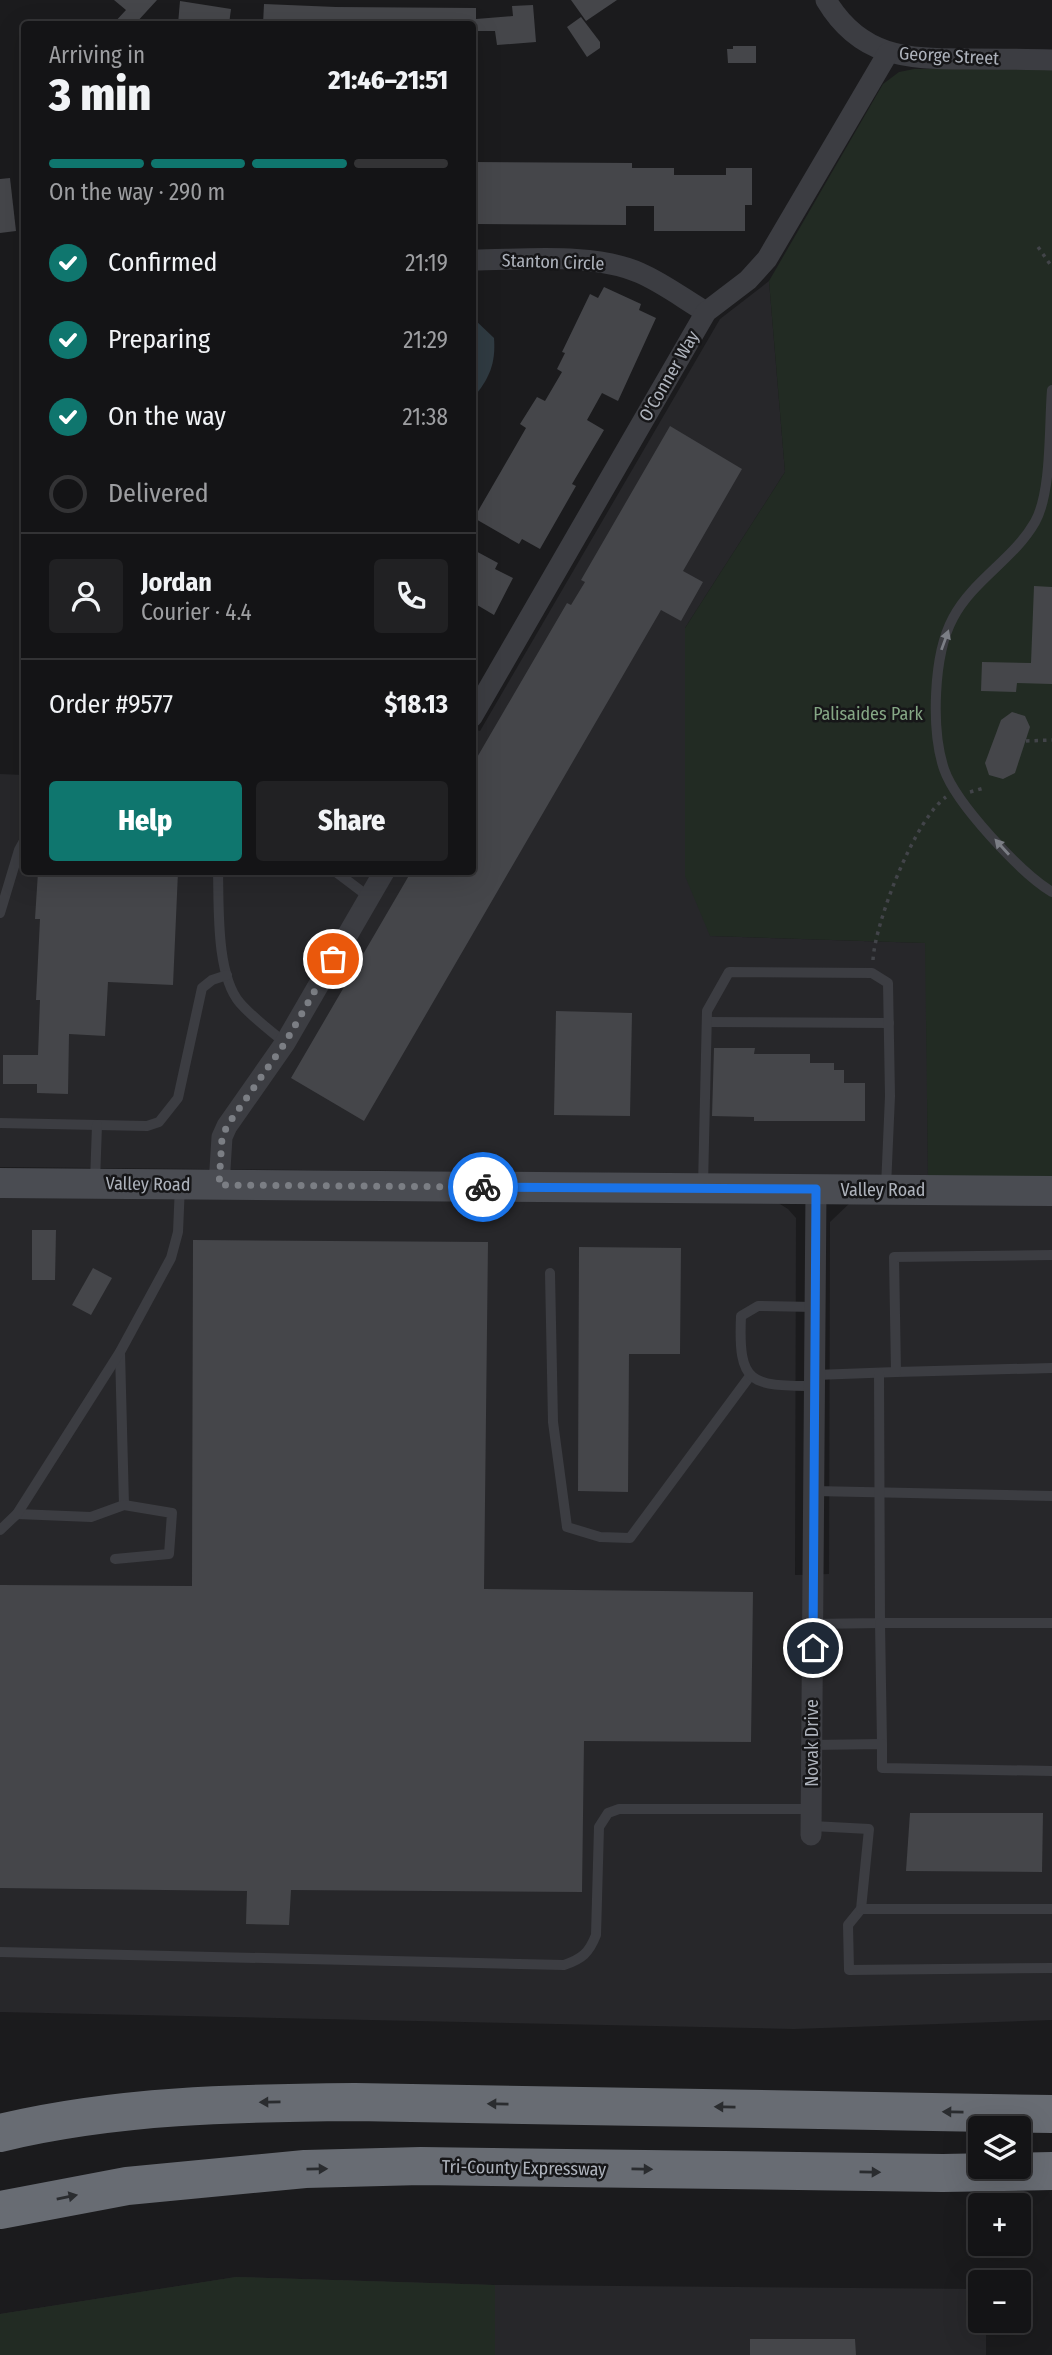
<!DOCTYPE html>
<html lang="en">
<head>
<meta charset="utf-8">
<style>
  body { margin:0; font-family:"Fira Sans Condensed",sans-serif; background:#212123; color:#f1f3f6; height:100vh; display:flex; flex-direction:column; font-size:26px; white-space:nowrap }
  * { box-sizing:border-box; margin:0 }
  p { font-size:23px; color:#9d9ea1 }
  .icon { flex:none; width:38px; height:38px; fill:none; stroke:currentColor; stroke-width:2; stroke-linecap:round; stroke-linejoin:round }
  .map { position:relative; flex:1; overflow:hidden }
  .side { position:absolute; left:21px; top:21px; width:455px; height:854px; display:flex; flex-direction:column; background:#141416; border-radius:7px; box-shadow:0 7px 28px #0002,0 0 0 2px #333335 }
  .side>* { flex:none }
  .fabs { position:absolute; left:968px; top:2116px; display:grid; gap:14px }
  .fabs a { display:grid; place-items:center; width:63px; height:63px; border-radius:7px; background:#141416; box-shadow:0 7px 28px #0002,0 0 0 2px #333335; font-size:35px }
  .pin { position:absolute; display:grid; place-items:center; width:60px; height:60px; color:#fff; margin:-30px; border:4px solid #fff; border-radius:50%; box-shadow:0 2px 7px #0007 }
  .courier { position:absolute; display:grid; place-items:center; width:70px; height:70px; margin:-35px; border:5px solid #1a73e8; border-radius:50%; background:#fff; color:#222; box-shadow:0 2px 9px #0007 }
  .overview em { font-style:normal; font-weight:800 }
  .overview div { display:flex; flex-direction:column-reverse }
  .overview { display:flex; align-items:center; justify-content:space-between; height:119px; padding:0 28px }
  h1 { font-size:46px; font-weight:800; line-height:52px }
  .bar { display:grid; grid-template-columns:repeat(4,1fr); gap:10px 7px; align-content:center; height:84px; padding:0 28px }
  .bar i { height:9px; border-radius:5px; background:#333335 }
  .bar .active { background:#0f766e }
  .bar p { grid-column:span 4 }
  .line { display:flex; align-items:center; gap:18px; padding:0 28px; border-top:2px solid #333335 }
  .line div { flex:1 }
  .round { display:grid; place-items:center; flex:none; width:74px; height:74px; border-radius:7px; background:#212123 }
  ol { padding:0 28px; list-style:none }
  li { display:flex; align-items:center; gap:21px; height:77px }
  li p { margin-inline-start:auto }
  li .icon { padding:7px; border-radius:50%; background:#0f766e; color:#fff; stroke-width:4 }
  li:last-child { color:#9d9ea1 }
  li i { width:38px; height:38px; border:4px solid #333335; border-radius:50% }
  .action { display:flex; gap:14px; margin-top:auto; padding:14px 28px }
  .action a { flex:1; height:80px; border-radius:7px; background:#0f766e; color:#fff; font-size:28px; font-weight:800; line-height:80px; text-align:center }
  .action a+a { background:#212123; color:#f1f3f6 }
  .map>svg:first-child { display:block }
</style>
</head>
<body>
<div class="map">
<svg width="1052" height="2355" viewBox="0 0 1052 2355">
  <rect width="100%" height="100%" fill="#1b1b1d"/>
  <g fill="#27272a">
    <path d="M769,281L785,472L685,628L710,936L926,943L928,1176L0,1167V774L24,775V872H472L473,729L480,731L720,319Z"/>
    <path d="M0,1197L775,1201L788,1209L796,1218L795,1575L829,1574L830,1222L854,1199L1052,1201V2020L794,2029L0,2012Z"/>
    <path d="M236,2277L495,2285L980,2289V2320L986,2321V2355H0V2314Z"/>
  </g>
  <g fill="#222b23">
    <path d="M914,69H1052V1176H928L925,943L710,936L685,876V628L785,472L769,281L883,84L899,72Z"/>
    <path d="M236,2277L495,2285V2355H0V2314Z"/>
  </g>
  <path fill="#303b42" d="M473,318L494,338C496,364 489,379 473,398Z"/>
  <g fill="#45464a">
    <path d="M114,0H157L135,24H113L126,10Z"/>
    <path d="M571,0H617L586,21Z"/>
    <path d="M180,1L231,9L229,24H178Z"/>
    <path d="M264,4L336,7L476,8V19L513,16L512,6L533,5L536,42L497,45L495,31H472V24H263Z"/>
    <path d="M581,17L600,42V48L587,57L567,27Z"/>
    <path d="M733,46H756V63H728L727,49H733Z"/>
    <path d="M472,162L632,163V168H674V175H726V168H752V205H745V231H654V206H626V225L476,224L472,223Z"/>
    <path d="M10,178L16,231L0,233V179Z"/>
    <path d="M604,287L641,304L639,310L656,318L618,401L602,393L587,420L604,430L572,484L576,486L540,549L522,539L519,544L474,518L526,428L520,424L537,397L545,401L562,372L557,369L565,353L562,352L590,294L598,298Z"/>
    <path d="M670,426L742,469L683,571L703,582L681,621L661,610L364,1121L291,1078L411,872H472V766L567,603L571,605L585,582L581,580Z"/>
    <path d="M472,549L498,563L495,569L513,578L494,615L472,602Z"/>
    <path d="M1034,586L1052,587V684L1017,683L1016,692L981,691L982,662L1031,663Z"/>
    <path d="M1012,712L1025,716L1030,727L1015,773L1003,779L989,775L985,763L1001,720Z"/>
    <path d="M38,872H178L173,985L108,982L105,1036L69,1034L68,1094L37,1093V1084H3V1055H38L40,1000H36L40,919H35Z"/>
    <path d="M556,1011L632,1013L630,1116L554,1115Z"/>
    <path d="M714,1048H755L754,1054H810V1063H834V1070H844V1083H865V1121H754V1117L712,1116Z"/>
    <path d="M32,1230H56L55,1280H32Z"/>
    <path d="M193,1240L488,1242L484,1589L753,1592L751,1742L584,1741L582,1892L291,1890L289,1925L246,1924L247,1891L0,1888V1585L192,1586Z"/>
    <path d="M579,1247L681,1248L680,1354H629L628,1492L578,1491Z"/>
    <path d="M93,1268L112,1278L91,1315L72,1305Z"/>
    <path d="M910,1813H1043L1042,1872L906,1871Z"/>
    <path d="M750,2339H855L856,2355H750Z"/>
  </g>
  <g fill="none" stroke-linecap="round" stroke-linejoin="round">
    <g stroke="#424449" stroke-width="3.5" stroke-dasharray="3.5 5" stroke-linecap="butt">
      <path d="M1038,247L1052,267"/>
      <path d="M1026,741L1052,740"/>
      <path d="M970,792L984,788"/>
      <path d="M873,960C875,922 915,819 946,797"/>
    </g>
    <g stroke="#3c3d42" stroke-width="10">
      <path d="M1052,390C1049,425 1052,492 1035,522C1014,559 973,580 953,618C933,655 931,730 944,769C956,804 1021,873 1052,892"/>
      <path d="M218,872C219,907 216,975 240,1003C253,1018 270,1030 285,1043"/>
      <path d="M336,872L369,897"/>
      <path d="M0,913L19,850L24,841"/>
      <path d="M707,1022L889,1023"/>
      <path d="M0,1123L147,1126L159,1122L178,1098L202,988L212,980L227,975"/>
      <path d="M95,1182L97,1125"/>
      <path d="M703,1186L707,1011L729,972L872,973L888,983L890,1096L886,1187"/>
      <path d="M550,1273L553,1422L567,1527L600,1537L630,1538L750,1376"/>
      <path d="M120,1352L124,1505"/>
      <path d="M896,1372L1052,1368"/>
      <path d="M815,1375L896,1372L894,1257L1052,1255"/>
      <path d="M814,1386C750,1386 738,1384 741,1316L758,1306L815,1307"/>
      <path d="M814,1491L1052,1496"/>
      <path d="M17,1514L91,1517L124,1505L172,1513L169,1554L115,1559"/>
      <path d="M0,1530L17,1514L120,1352L171,1258L178,1232L180,1185"/>
      <path d="M813,1624L880,1623L879,1373"/>
      <path d="M882,1744L880,1623H1052"/>
      <path d="M812,1745L882,1744V1768L1052,1771"/>
      <path d="M812,1826L869,1829L861,1909L848,1925L849,1970L1052,1968"/>
      <path d="M861,1909H1052"/>
      <path d="M0,1952L564,1965C582,1959 589,1953 596,1935L599,1827L608,1813L619,1809H812"/>
    </g>
    <g stroke="#3c3d42" stroke-width="21">
      <path d="M826,0C860,57 906,59 966,59C995,59 1023,59 1052,60"/>
      <path d="M472,260C524,260 593,252 640,273C663,283 684,299 706,312"/>
      <path d="M472,717L706,312L748,280L767,259L888,53"/>
      <path d="M219,1185L222,1137L227,1126L285,1043L384,872"/>
      <path d="M811,1835L816,1189"/>
    </g>
    <path stroke="#4a4c52" stroke-width="30" d="M0,1183L1052,1191"/>
    <g stroke="#686c73" stroke-width="38">
      <path d="M0,2133C116,2105 237,2103 355,2102L1052,2114"/>
      <path d="M0,2210L127,2186L305,2169L421,2166L943,2173L1052,2171"/>
    </g>
  </g>
  <defs><path id="oneway-solid" d="M-6-.8H1V-3.2L6.5 0L1 3.2V.8H-6Z" transform="scale(1.75)"/></defs>
  <g fill="#7b7e85">
    <use href="#oneway-solid" transform="translate(945 640) rotate(-70)"/>
    <use href="#oneway-solid" transform="translate(1002 847) rotate(-132)"/>
  </g>
  <g fill="#2a2c2f">
    <use href="#oneway-solid" transform="translate(270 2102) rotate(179)"/>
    <use href="#oneway-solid" transform="translate(498 2104) rotate(-179)"/>
    <use href="#oneway-solid" transform="translate(725 2107) rotate(-179)"/>
    <use href="#oneway-solid" transform="translate(953 2112) rotate(-179)"/>
    <use href="#oneway-solid" transform="translate(317 2169) rotate(-1)"/>
    <use href="#oneway-solid" transform="translate(642 2169) rotate(1)"/>
    <use href="#oneway-solid" transform="translate(870 2172) rotate(1)"/>
    <use href="#oneway-solid" transform="translate(67 2197) rotate(-11)"/>
  </g>
  <g fill="none" stroke-linecap="round" stroke-linejoin="round">
    <path stroke="#7b7e84" stroke-width="7" stroke-dasharray="0 12.6" d="M333,959L285,1043L227,1126L222,1138L219,1185L483,1187"/>
    <path stroke="#1a73e8" stroke-width="9" d="M483,1187L816,1189L813,1648"/>
  </g>
  <g text-anchor="middle" dominant-baseline="central" stroke-width="5" stroke-linejoin="round" paint-order="stroke">
    <g font-size="18" fill="#aeb3bc" stroke="#161618">
      <text transform="translate(949 56) rotate(3)">George Street</text>
      <text transform="translate(553 262) rotate(2)">Stanton Circle</text>
      <text transform="translate(669 376) rotate(-60)">O'Conner Way</text>
      <text transform="translate(148 1184) rotate(1)">Valley Road</text>
      <text x="883" y="1190">Valley Road</text>
      <text transform="translate(812 1743) rotate(-90)">Novak Drive</text>
      <text transform="translate(524 2168) rotate(1)">Tri-County Expressway</text>
    </g>
    <g font-size="18" fill="#85a785" stroke="#161618">
      <text x="868" y="714">Palisaides Park</text>
    </g>
  </g>
</svg>
<div class="fabs">
<a><svg class="icon" aria-label="layers" viewBox="0 0 24 24"><path d="M12 4l9 5-9 5-9-5zM3 14l9 5 9-5"/></svg></a>
<a>+</a>
<a>−</a>
</div>
<div class="pin" style="left:333px;top:959px;background:#ea580c"><svg class="icon" aria-label="bag" viewBox="0 0 24 24"><path d="M5 8h14l-1 12H6zM9 8a3 3 0 0 1 6 0"/></svg></div>
<div class="pin" style="left:813px;top:1648px;background:#1f2937"><svg class="icon" aria-label="home" viewBox="0 0 24 24"><path d="M3 11l9-7 9 7M6 9v11h12V9"/></svg></div>
<div class="courier" style="left:483px;top:1187px"><svg class="icon" aria-label="bike" viewBox="0 0 24 24"><circle cx="6" cy="16" r="4"/><circle cx="18" cy="16" r="4"/><path d="M6 16l4-8h5l3 8M10 8l3 8H6M13 5h3"/></svg></div>
<section class="side">
<div class="overview"><div><h1>3 min</h1><p>Arriving in</p></div><em>21:46–21:51</em></div>
<div class="bar"><i class="active"></i><i class="active"></i><i class="active"></i><i></i><p>On the way · 290 m</p></div>
<ol>
<li><svg class="icon" aria-label="check" viewBox="0 0 24 24"><path d="M5 12l5 5 9-10"/></svg>Confirmed<p>21:19</p></li>
<li><svg class="icon" aria-label="check" viewBox="0 0 24 24"><path d="M5 12l5 5 9-10"/></svg>Preparing<p>21:29</p></li>
<li><svg class="icon" aria-label="check" viewBox="0 0 24 24"><path d="M5 12l5 5 9-10"/></svg>On the way<p>21:38</p></li>
<li><i></i>Delivered</li>
</ol>
<div class="line" style="height:126px"><a class="round"><svg class="icon" aria-label="person" viewBox="0 0 24 24"><circle cx="12" cy="8" r="4"/><path d="M4 21q1-7 8-7t8 7"/></svg></a><div><b>Jordan</b><p>Courier · 4.4</p></div><a class="round"><svg class="icon" aria-label="phone" viewBox="0 0 24 24"><path d="M5 4h4l2 5-3 2q2 4 5 5l2-3 5 2v4C11 20 4 13 5 4z"/></svg></a></div>
<div class="line" style="height:91px"><div>Order #9577</div><b>$18.13</b></div>
<div class="action"><a>Help</a><a>Share</a></div>
</section>
</div>
</body>
</html>
